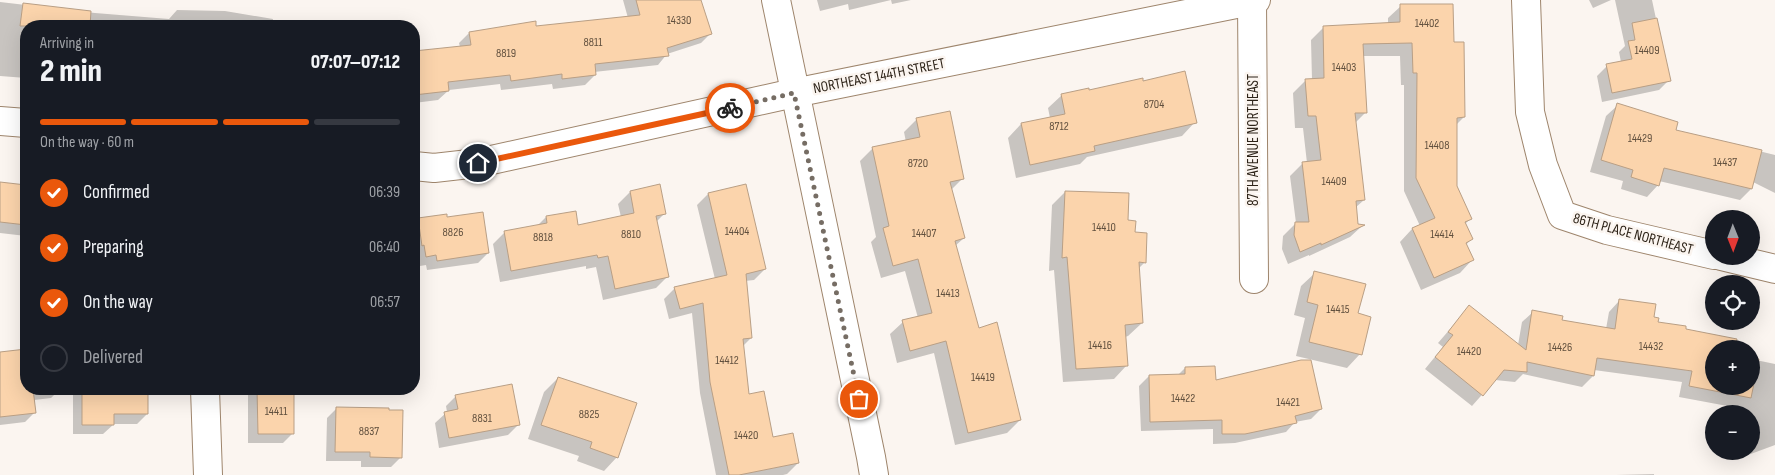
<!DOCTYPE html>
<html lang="en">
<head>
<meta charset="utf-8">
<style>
  body { margin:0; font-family:"Sofia Sans Condensed",sans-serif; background:#242831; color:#f1f3f6; height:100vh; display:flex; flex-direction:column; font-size:19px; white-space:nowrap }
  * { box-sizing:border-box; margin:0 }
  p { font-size:16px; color:#9ea1a6 }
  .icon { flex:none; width:28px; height:28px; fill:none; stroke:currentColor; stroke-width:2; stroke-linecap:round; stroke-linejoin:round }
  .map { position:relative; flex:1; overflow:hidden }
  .details { position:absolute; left:20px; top:20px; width:400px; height:375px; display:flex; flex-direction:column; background:#171b24; border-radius:20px; box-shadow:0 5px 20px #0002 }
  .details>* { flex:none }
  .needle { width:32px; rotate:179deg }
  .controls { position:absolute; left:1705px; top:210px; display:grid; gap:10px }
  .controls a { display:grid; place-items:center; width:55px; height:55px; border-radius:50%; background:#171b24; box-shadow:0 5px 20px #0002; font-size:25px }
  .pin { position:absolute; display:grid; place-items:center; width:42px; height:42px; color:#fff; margin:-21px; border:2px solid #fff; border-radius:50%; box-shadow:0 1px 5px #0007 }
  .courier { position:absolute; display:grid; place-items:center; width:50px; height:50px; margin:-25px; border:4px solid #ea580c; border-radius:50%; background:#fff; color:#222; box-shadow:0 1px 6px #0007 }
  .head em { font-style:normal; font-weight:800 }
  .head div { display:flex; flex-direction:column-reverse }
  .head { display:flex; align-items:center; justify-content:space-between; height:85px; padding:0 20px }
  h1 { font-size:32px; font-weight:800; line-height:38px }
  .bar { display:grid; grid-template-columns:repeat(4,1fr); gap:8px 5px; align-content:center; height:60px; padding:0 20px }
  .bar i { height:6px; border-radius:4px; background:#363941 }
  .bar .on { background:#ea580c }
  .bar p { grid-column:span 4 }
  ol { padding:0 20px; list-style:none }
  li { display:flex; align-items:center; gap:15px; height:55px }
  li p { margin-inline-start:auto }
  li .icon { padding:5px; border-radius:50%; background:#ea580c; color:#fff; stroke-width:4 }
  li:last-child { color:#9ea1a6 }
  li i { width:28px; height:28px; border:2px solid #363941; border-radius:50% }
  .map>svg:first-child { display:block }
</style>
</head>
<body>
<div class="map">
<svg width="1775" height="475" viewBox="0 0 1775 475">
  <rect width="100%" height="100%" fill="#fbf5f0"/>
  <g fill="#0003">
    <path d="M623,0H689L711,33L701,43L667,54L658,65L594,72L595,75L585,85L553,89L552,84L501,90L500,84L449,90L438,100L414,103V52L460,47L459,43L469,33L628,18Z"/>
    <path d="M817,0H911L892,4L891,0L849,10L848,4L820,11Z"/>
    <path d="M1589,0H1611L1593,8Z"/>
    <path d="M1615,0H1652L1669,80L1659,90L1602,102L1597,76L1607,66L1621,62L1619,52L1625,46Z"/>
    <path d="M0,2L95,13L169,19L177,10L225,11L273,19L272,26H26V78L0,76Z"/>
    <path d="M1401,6L1453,43L1464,117L1456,125V186L1470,219L1465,224L1471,239L1466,245L1472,260L1460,273L1421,290L1400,242L1412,229L1420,226L1404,191V85H1401L1400,56H1363L1366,112L1355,123L1364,200L1355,208L1357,226H1362L1350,237L1309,256V255L1288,264L1282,249L1283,236L1296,223L1290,176L1303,163H1307L1303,128H1295L1293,93L1306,80H1312L1311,40L1324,27L1388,24V18Z"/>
    <path d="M1142,82L1195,122L1182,136L1087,157L1080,164L1016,178L1008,138L1021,124L1050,118L1048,108L1062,95Z"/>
    <path d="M1618,105L1674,130L1775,155V193L1753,182L1751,189L1740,200L1659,181L1658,185L1647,197L1621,189L1623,181L1590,172L1606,116Z"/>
    <path d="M917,119L962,179L951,190L964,238L955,246L978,329L1020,420L1007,433L955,445L934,353L897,363L890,334L903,322L918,318L905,271L881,278L871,242L876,237L860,161L873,148L906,142L904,132Z"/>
    <path d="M0,184L26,187V236L0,233Z"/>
    <path d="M630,192L665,213L656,222L668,276L656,288L603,300L596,267L586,269V266L500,282L493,244L505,232L537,226L546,217L577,227L621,217L618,204Z"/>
    <path d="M1065,192L1127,221L1145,262L1138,269L1142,323L1128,336L1125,337L1127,365L1114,379L1063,382L1054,270L1049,271L1052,205Z"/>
    <path d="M708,194L765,269L754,280L745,281L751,338L743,346L748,396L772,438L798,463L787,474L783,475H716L700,393L692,313L669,319L664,299L675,288L715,279L697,205Z"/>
    <path d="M446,218L488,253L478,263L427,270L426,265L414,267V224L418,219Z"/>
    <path d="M1315,273L1357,314L1360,354L1347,368L1296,356L1305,318L1294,315L1301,286Z"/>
    <path d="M1619,301L1652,318L1657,323L1684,330L1714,349V386H1751V359L1775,364V445L1748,455V451H1751V414H1749V410L1679,397L1682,382L1594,370L1593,376L1582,387L1523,374L1515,382L1495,380L1472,406L1425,369L1443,347L1438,343L1469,307L1518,345L1522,322L1533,312L1560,321L1606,329L1609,312Z"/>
    <path d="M26,350V389H60L51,398L34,400L35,412L25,422L0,425V353Z"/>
    <path d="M1185,368L1214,381L1321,409L1311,419L1295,422L1286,432L1235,443L1213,444V429L1141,431L1139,386L1149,376H1177Z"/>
    <path d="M558,378L617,457L604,471L577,461L579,456L528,439L544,392Z"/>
    <path d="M73,389H146L147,414L137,424H114L103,434H73Z"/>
    <path d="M248,389H293V433L283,443H248Z"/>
    <path d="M456,396L518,425L508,435L439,448L435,423L447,412L446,406Z"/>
    <path d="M337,408L401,457L391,467H361V461H326L327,418Z"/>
    <path d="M1654,474V475H1615H1616Z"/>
  </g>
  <g fill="#fbd4ac" stroke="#b99f85">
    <path d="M636,0H701L712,34L667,48L669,56L595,64L596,75L562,79V74L511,81L510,75L448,82L449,91L414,95V51L471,45L469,32L536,21V26L640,15Z"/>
    <path d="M23,3L91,11L90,26H20Z"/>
    <path d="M1400,4H1453L1454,42H1464L1465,117L1457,118V186L1472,219L1465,222L1473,239L1466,243L1474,260L1434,278L1412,228L1435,218L1416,178L1417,73H1413L1412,43L1363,44L1367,113H1355L1365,200L1356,201L1358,224L1365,225L1321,245V243L1300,252L1294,235L1295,222H1309L1302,162L1321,160L1316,116H1308L1305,79L1324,78L1323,26L1400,22Z"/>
    <path d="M1657,18L1671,81L1612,93L1606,64L1632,59L1628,41L1635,40L1632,23Z"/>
    <path d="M1185,71L1197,123L1094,146L1095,151L1030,165L1021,123L1065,114L1061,94L1089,88V90L1143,78V81Z"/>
    <path d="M1617,103L1678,122L1676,130L1762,150L1752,189L1664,168L1659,186L1631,177L1633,170L1601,160Z"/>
    <path d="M950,111L964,179L950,182L965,238L955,241L979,328L997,322L1021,420L968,433L946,341L910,351L902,320L932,313L918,259L893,266L883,228L889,226L872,147L920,137L916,118Z"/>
    <path d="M0,182L26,185V225L0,222Z"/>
    <path d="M660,184L666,214L656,216L669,277L615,289L608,256L598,258L597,255L511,271L504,231L547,223L546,216L576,211L578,225L634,213L630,191Z"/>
    <path d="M746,184L766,269L746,274L752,338L743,339L749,394L764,391L773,437L793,433L799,463L739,475H729L710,382L703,303L680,309L674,287L727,275L708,193Z"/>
    <path d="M1065,191L1129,193L1128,220L1136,221L1135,232L1147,233L1146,263L1139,262L1143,323L1125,325L1128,366L1076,369L1067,257L1062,258Z"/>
    <path d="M483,212L489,253L437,261L436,255L426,257L424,245L422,246L418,218L447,214V217Z"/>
    <path d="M1314,271L1366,284L1358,313L1371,317L1362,355L1309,342L1318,305L1307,302Z"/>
    <path d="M1619,299L1656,304L1654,317L1659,318L1658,322L1686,326V329L1737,339L1735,349H1714V386H1751V358L1759,359L1751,398L1689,386L1692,371L1597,358L1594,376L1527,362V372L1504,370L1483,396L1435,357L1453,335L1448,332L1469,305L1526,350L1532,310L1563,316L1562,320L1615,329Z"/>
    <path d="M26,349V389H33L36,413L0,417V352Z"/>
    <path d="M1301,360H1311L1322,409L1295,416L1297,423L1245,434H1222V420L1150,422L1149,375L1185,374V367L1215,366L1216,380Z"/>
    <path d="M558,377L637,403L618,458L590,448L592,442L541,425Z"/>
    <path d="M512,384L520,425L449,438L444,412L458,409L455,395Z"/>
    <path d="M82,389H148V414H114V425H82Z"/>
    <path d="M257,389H294V434H258Z"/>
    <path d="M336,407L389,408V410H403L402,458L370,457V452H335Z"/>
  </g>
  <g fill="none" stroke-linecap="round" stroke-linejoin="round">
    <g stroke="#9e856c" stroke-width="30">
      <g id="minor">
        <path d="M776,0L871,457L874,475"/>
        <path d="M1526,0L1530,112L1543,165L1562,215L1607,230L1714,255"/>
        <path d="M1252,1L1254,279"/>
        <path d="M0,121L26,123"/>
        <path d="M414,166L434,168L478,163L794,93L1256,0"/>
        <path d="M1721,256L1775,269"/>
        <path d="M205,389L208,475"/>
      </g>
    </g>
    <use href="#minor" stroke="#fff" stroke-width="28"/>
  </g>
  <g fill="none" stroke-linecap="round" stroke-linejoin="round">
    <path stroke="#766d64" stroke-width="5" stroke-dasharray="0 9" d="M730,108L794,93L859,399"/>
    <path stroke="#ea580c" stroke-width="6" d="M478,163L730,108"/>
  </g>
  <g text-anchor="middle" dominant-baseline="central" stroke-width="5" stroke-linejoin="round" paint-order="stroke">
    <g font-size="12" fill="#61503e">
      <text x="679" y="20">14330</text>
      <text x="1427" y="23">14402</text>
      <text x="593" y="42">8811</text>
      <text x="1647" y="50">14409</text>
      <text x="506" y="53">8819</text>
      <text x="1344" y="67">14403</text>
      <text x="1154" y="104">8704</text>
      <text x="1059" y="126">8712</text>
      <text x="1640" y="138">14429</text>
      <text x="1437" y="145">14408</text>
      <text x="1725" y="162">14437</text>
      <text x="918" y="163">8720</text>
      <text x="1334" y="181">14409</text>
      <text x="1104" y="227">14410</text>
      <text x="737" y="231">14404</text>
      <text x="453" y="232">8826</text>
      <text x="924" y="233">14407</text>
      <text x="631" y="234">8810</text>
      <text x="1442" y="234">14414</text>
      <text x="543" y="237">8818</text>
      <text x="948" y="293">14413</text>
      <text x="1338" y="309">14415</text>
      <text x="1100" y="345">14416</text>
      <text x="1651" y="346">14432</text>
      <text x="1560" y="347">14426</text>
      <text x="1469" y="351">14420</text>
      <text x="727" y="360">14412</text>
      <text x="983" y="377">14419</text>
      <text x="1183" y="398">14422</text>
      <text x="1288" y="402">14421</text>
      <text x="276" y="411">14411</text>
      <text x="589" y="414">8825</text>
      <text x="482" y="418">8831</text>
      <text x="369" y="431">8837</text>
      <text x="746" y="435">14420</text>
    </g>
    <g font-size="15" fill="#2e2419" stroke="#fbf5f0">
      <text transform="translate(879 76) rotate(-11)">NORTHEAST 144TH STREET</text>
      <text transform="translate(1253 140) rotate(-90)">87TH AVENUE NORTHEAST</text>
      <text transform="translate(1633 234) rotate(15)">86TH PLACE NORTHEAST</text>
    </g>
  </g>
</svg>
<div class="controls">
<a><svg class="needle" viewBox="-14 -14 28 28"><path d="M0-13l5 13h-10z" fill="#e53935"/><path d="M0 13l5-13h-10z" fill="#9ea1a6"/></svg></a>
<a><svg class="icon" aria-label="locate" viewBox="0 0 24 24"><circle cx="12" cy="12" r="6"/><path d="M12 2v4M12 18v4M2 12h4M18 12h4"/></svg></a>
<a>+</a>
<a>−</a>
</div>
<div class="pin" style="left:859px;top:399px;background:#ea580c"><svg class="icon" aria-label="bag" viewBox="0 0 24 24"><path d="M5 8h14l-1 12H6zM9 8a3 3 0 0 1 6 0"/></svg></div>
<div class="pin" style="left:478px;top:163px;background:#1f2937"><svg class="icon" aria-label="home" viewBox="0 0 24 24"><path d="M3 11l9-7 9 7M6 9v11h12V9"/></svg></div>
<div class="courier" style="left:730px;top:108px"><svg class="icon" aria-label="bike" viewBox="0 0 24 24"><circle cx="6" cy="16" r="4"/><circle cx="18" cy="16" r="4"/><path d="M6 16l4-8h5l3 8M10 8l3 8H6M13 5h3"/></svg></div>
<section class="details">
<div class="head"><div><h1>2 min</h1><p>Arriving in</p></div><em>07:07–07:12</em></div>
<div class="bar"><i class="on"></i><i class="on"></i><i class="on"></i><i></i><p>On the way · 60 m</p></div>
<ol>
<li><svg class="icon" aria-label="check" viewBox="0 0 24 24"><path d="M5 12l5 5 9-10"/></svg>Confirmed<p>06:39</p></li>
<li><svg class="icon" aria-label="check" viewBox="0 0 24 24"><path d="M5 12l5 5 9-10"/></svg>Preparing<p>06:40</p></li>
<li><svg class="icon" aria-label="check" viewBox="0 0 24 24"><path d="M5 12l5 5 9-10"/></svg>On the way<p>06:57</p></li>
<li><i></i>Delivered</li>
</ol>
</section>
</div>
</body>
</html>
